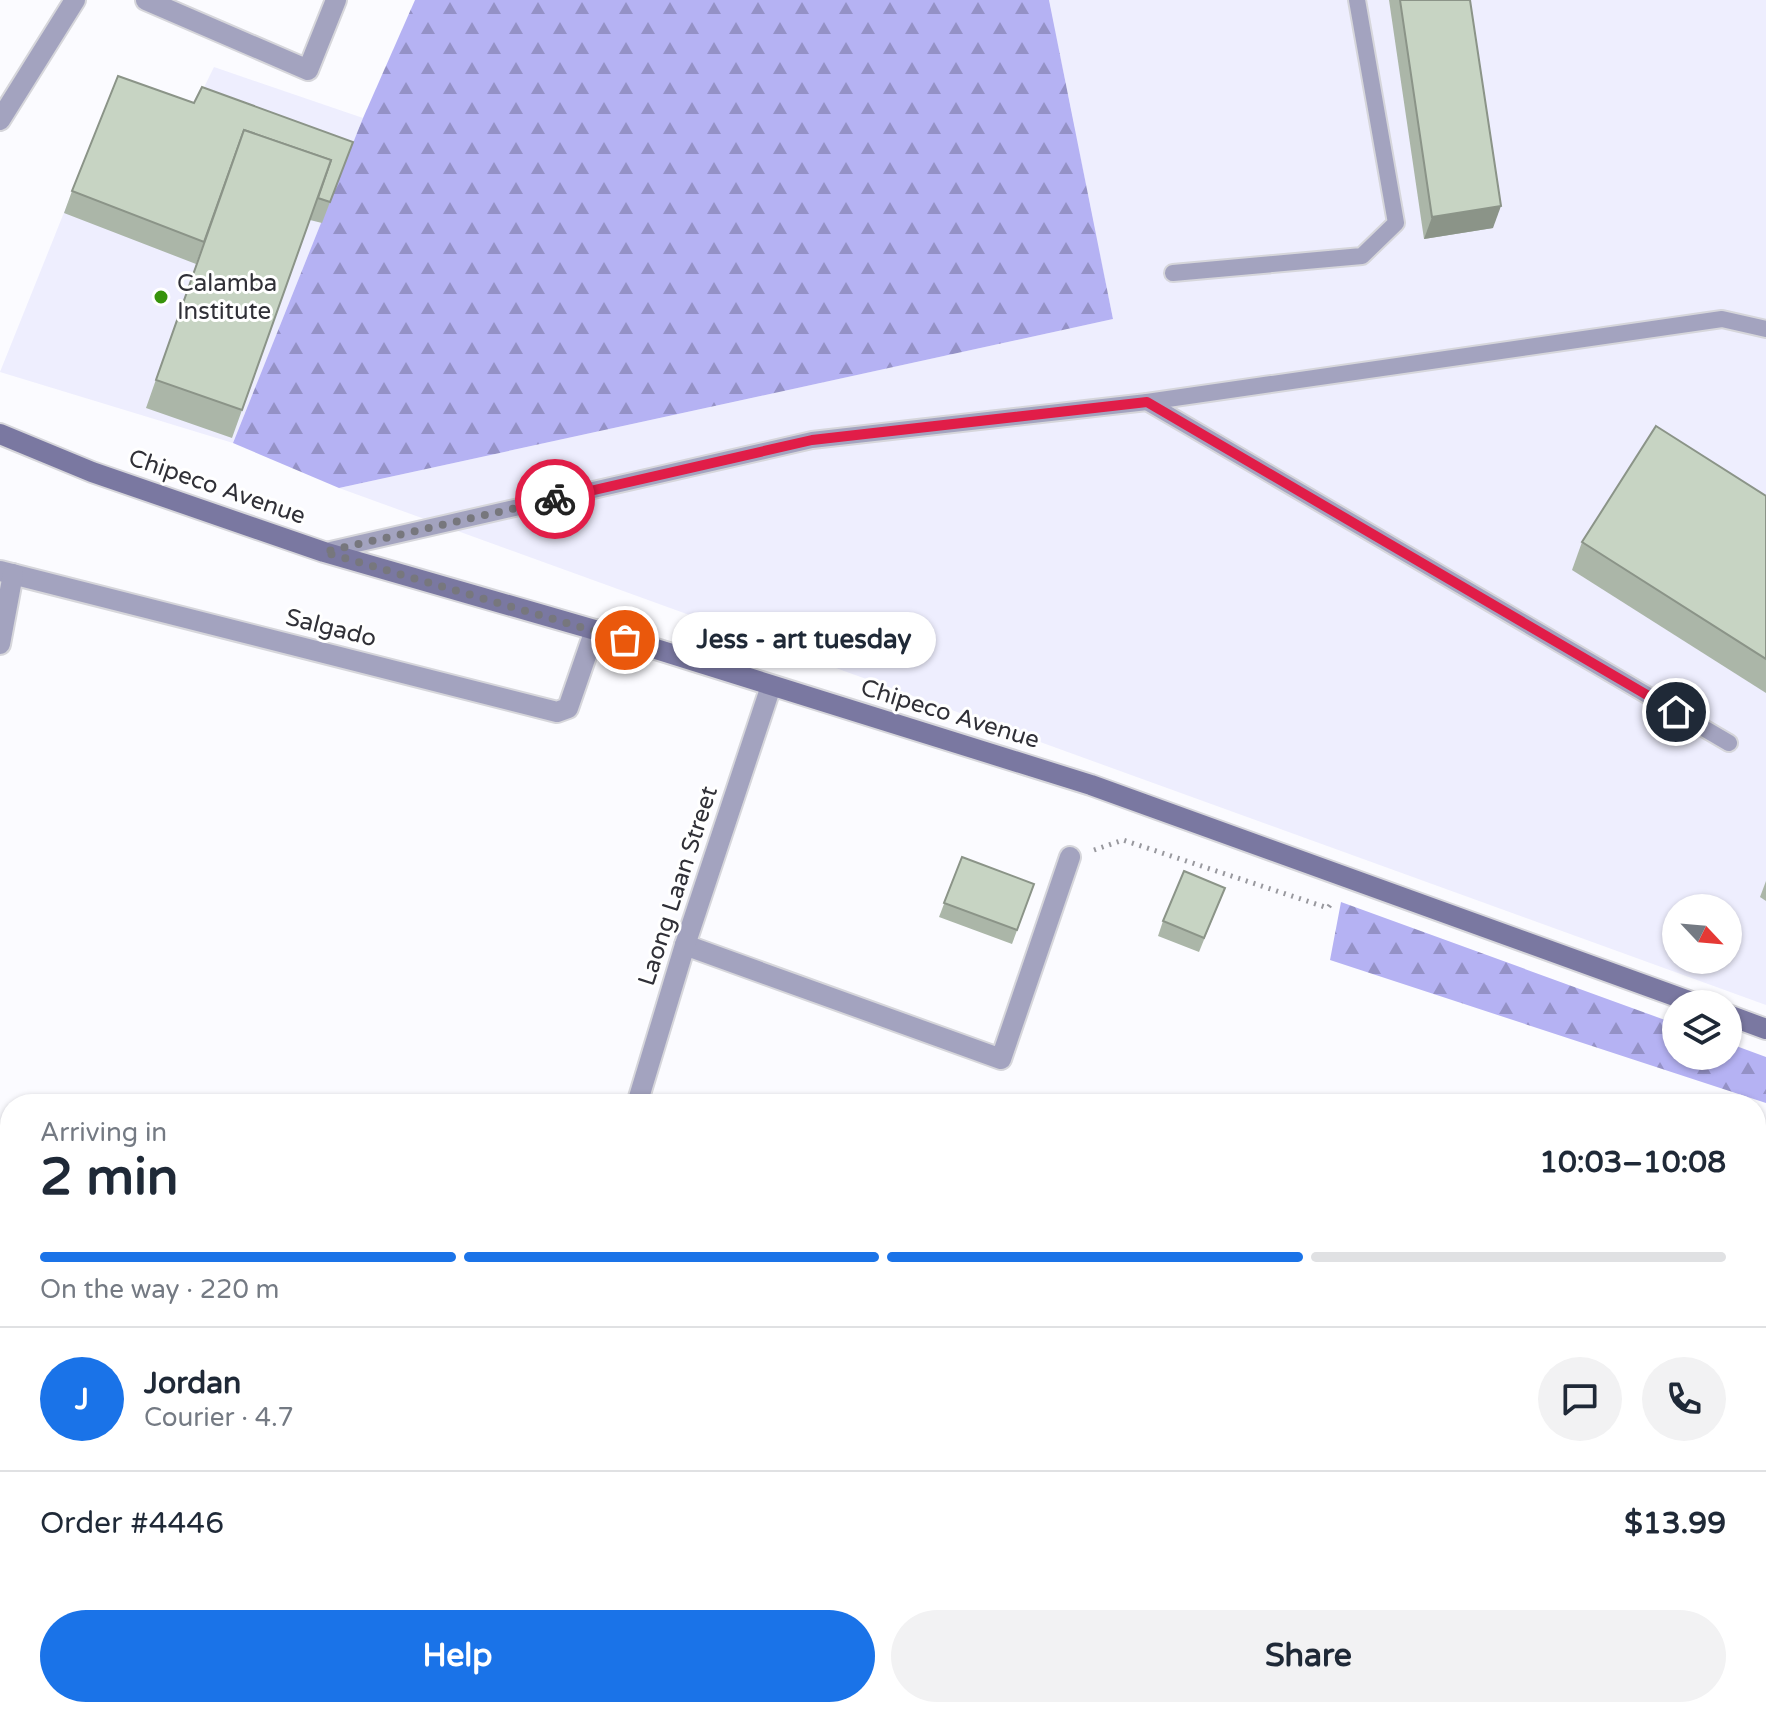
<!DOCTYPE html>
<html lang="en">
<head>
<meta charset="utf-8">
<style>
  body { margin:0; font-family:"Varela Round",sans-serif; background:#f2f2f3; color:#1f2937; height:100vh; display:flex; flex-direction:column; font-size:30px; white-space:nowrap }
  * { box-sizing:border-box; margin:0 }
  p { font-size:26px; color:#747a83 }
  .icon { flex:none; width:44px; height:44px; fill:none; stroke:currentColor; stroke-width:2; stroke-linecap:round; stroke-linejoin:round }
  .map { position:relative; flex:1; overflow:hidden }
  .details { position:absolute; left:0px; top:1094px; width:1766px; height:624px; display:flex; flex-direction:column; background:#fff; border-radius:32px 32px 0 0; box-shadow:0 2px 6px #0004 }
  .details>* { flex:none }
  .needle { width:52px; rotate:116deg }
  .tools { position:absolute; left:1662px; top:894px; display:grid; gap:16px }
  .tools a { display:grid; place-items:center; width:80px; height:80px; border-radius:50%; background:#fff; box-shadow:0 2px 6px #0004; font-size:40px }
  .pin { position:absolute; display:grid; place-items:center; width:68px; height:68px; color:#fff; margin:-34px; border:4px solid #fff; border-radius:50%; box-shadow:0 2px 8px #0007 }
  .courier { position:absolute; display:grid; place-items:center; width:80px; height:80px; margin:-40px; border:6px solid #e11d48; border-radius:50%; background:#fff; color:#222; box-shadow:0 2px 10px #0007 }
  .bubble { position:absolute; height:56px; border-radius:28px; background:#fff; box-shadow:0 2px 6px #0004; font-size:26px; font-weight:700; line-height:56px; text-align:center }
  .head em { font-style:normal; font-weight:700 }
  .head div { display:flex; flex-direction:column-reverse }
  .head { display:flex; align-items:center; justify-content:space-between; height:136px; padding:0 40px }
  h1 { font-size:52px; font-weight:700; line-height:60px }
  .bar { display:grid; grid-template-columns:repeat(4,1fr); gap:12px 8px; align-content:center; height:96px; padding:0 40px }
  .bar i { height:10px; border-radius:6px; background:#e0e1e3 }
  .bar .on { background:#1a73e8 }
  .bar p { grid-column:span 4 }
  .line { display:flex; align-items:center; gap:20px; padding:0 40px; border-top:2px solid #e0e1e3 }
  .line div { flex:1 }
  .round { display:grid; place-items:center; flex:none; width:84px; height:84px; border-radius:42px; background:#f2f2f3 }
  .primary-button { display:flex; gap:16px; margin-top:auto; padding:16px 40px }
  .primary-button a { flex:1; height:92px; border-radius:48px; background:#1a73e8; color:#fff; font-size:32px; font-weight:700; line-height:92px; text-align:center }
  .primary-button a+a { background:#f2f2f3; color:#1f2937 }
  .map>svg:first-child { display:block }
</style>
</head>
<body>
<div class="map">
<svg width="1766" height="1718" viewBox="0 0 1766 1718">
  <defs>
    <pattern id="forest-firs" width="22" height="20" patternUnits="userSpaceOnUse" patternTransform="scale(2)"><rect width="22" height="20" fill="#b5b2f3"/><path d="M5 1l3.5 6h-7zM16 11l3.5 6h-7z" fill="#9491c6"/></pattern>
  </defs>
  <rect width="100%" height="100%" fill="#fbfbff"/>
  <g fill="#eeeefe" fill-rule="evenodd">
    <path d="M1049,0H1766V1005L339,488L1113,319ZM1676,908H1728V960H1676Z"/>
    <path d="M214,67L363,118L233,443L0,372L110,98L186,124Z"/>
  </g>
  <g fill="url(#forest-firs)">
    <path d="M415,0H1049L1113,319L339,488L233,443L363,118Z"/>
    <path d="M1341,902L1676,1024V1056H1728V1043L1766,1057V1103L1330,960Z"/>
    <path d="M563,1708H1345L1385,1718H558Z"/>
  </g>
  <g fill="none" stroke-linecap="round" stroke-linejoin="round">
    <g stroke="#d6d6db" stroke-width="20">
      <g id="service">
        <path d="M1173,273L1362,256L1396,223L1357,0"/>
        <path d="M1147,402L1729,743"/>
        <path d="M326,551L812,440L1147,402L1722,319L1766,329"/>
      </g>
    </g>
    <g stroke="#d6d6db" stroke-width="24">
      <g id="minor">
        <path d="M146,0L308,70L336,0"/>
        <path d="M0,120L75,0"/>
        <path d="M0,571L557,712L568,708L595,630"/>
        <path d="M0,644L13,574"/>
        <path d="M685,945L1001,1059L1070,857"/>
        <path d="M637,1104L685,945L771,686"/>
        <path d="M146,1718L149,1708"/>
        <path d="M315,1718L318,1708"/>
      </g>
    </g>
    <g stroke="#d6d6db" stroke-width="24">
      <g id="secondary">
        <path d="M0,434L92,472L324,552L595,630L1091,785L1697,1004"/>
        <path d="M1728,1015L1766,1029"/>
      </g>
    </g>
    <g stroke="#98989e" stroke-width="5" stroke-dasharray="2 6" stroke-linecap="butt">
      <path d="M1094,850L1123,840L1328,908L1332,902"/>
      <path d="M1555,1708L1569,1714L1590,1708"/>
    </g>
    <use href="#service" stroke="#a3a3bf" stroke-width="16"/>
    <use href="#minor" stroke="#a3a3bf" stroke-width="20"/>
    <use href="#secondary" stroke="#7a78a1" stroke-width="20"/>
  </g>
  <g fill="#abb6a8">
    <path d="M1389,0H1470L1493,228L1424,239Z"/>
    <path d="M194,103L353,142L322,223L310,220L232,438L146,408L204,242L196,264L64,213L72,191Z"/>
    <path d="M1766,496V693L1572,570L1582,542Z"/>
    <path d="M962,857L1034,884L1012,944L939,917Z"/>
    <path d="M1766,881V901L1760,897Z"/>
    <path d="M1225,888L1199,952L1158,936L1163,921Z"/>
    <path d="M1430,1708H1493L1489,1718H1464Z"/>
  </g>
  <path fill="#8b9488" d="M1501,206L1493,228L1424,239L1432,217Z"/>
  <g fill="#c7d4c3" stroke="#8b9488" stroke-width="2">
    <path d="M1400,0H1470L1501,206L1432,217Z"/>
    <path d="M118,76L194,103L202,87L353,142L330,202L318,198L331,160L244,130L204,242L72,191Z"/>
    <path d="M244,130L331,160L242,410L156,380Z"/>
    <path d="M1656,426L1766,496V659L1582,542Z"/>
    <path d="M962,857L1034,884L1017,930L944,903Z"/>
    <path d="M1184,871L1225,888L1204,938L1163,921Z"/>
    <path d="M1756,1463L1766,1466V1480L1756,1518Z"/>
  </g>
  <g fill="none" stroke-linecap="round" stroke-linejoin="round">
    <path stroke="#77777d" stroke-width="8" stroke-dasharray="0 14.4" d="M555,499L324,552L625,640"/>
    <path stroke="#e11d48" stroke-width="10" d="M555,499L812,440L1147,402L1676,712"/>
  </g>
  <circle fill="#37930b" stroke="#fff" stroke-width="3" cx="161" cy="297" r="8"/>
  <g text-anchor="middle" dominant-baseline="central" stroke-width="6" stroke-linejoin="round" paint-order="stroke">
    <g font-size="24" fill="#303037" stroke="#fff" text-anchor="start">
      <text x="177" y="283">Calamba<tspan x="177" dy="28">Institute</tspan></text>
    </g>
    <g font-size="24" fill="#303037" stroke="#fff">
      <text transform="translate(217 487) rotate(19)">Chipeco Avenue</text>
      <text transform="translate(331 628) rotate(14)">Salgado</text>
      <text transform="translate(950 714) rotate(17)">Chipeco Avenue</text>
      <text transform="translate(678 886) rotate(-72)">Laong Laan Street</text>
    </g>
  </g>
</svg>
<div class="tools">
<a><svg class="needle" viewBox="-14 -14 28 28"><path d="M0-13l5 13h-10z" fill="#e53935"/><path d="M0 13l5-13h-10z" fill="#747a83"/></svg></a>
<a><svg class="icon" aria-label="layers" viewBox="0 0 24 24"><path d="M12 4l9 5-9 5-9-5zM3 14l9 5 9-5"/></svg></a>
</div>
<div class="pin" style="left:625px;top:640px;background:#ea580c"><svg class="icon" aria-label="bag" viewBox="0 0 24 24"><path d="M5 8h14l-1 12H6zM9 8a3 3 0 0 1 6 0"/></svg></div>
<div class="pin" style="left:1676px;top:712px;background:#1f2937"><svg class="icon" aria-label="home" viewBox="0 0 24 24"><path d="M3 11l9-7 9 7M6 9v11h12V9"/></svg></div>
<div class="courier" style="left:555px;top:499px"><svg class="icon" aria-label="bike" viewBox="0 0 24 24"><circle cx="6" cy="16" r="4"/><circle cx="18" cy="16" r="4"/><path d="M6 16l4-8h5l3 8M10 8l3 8H6M13 5h3"/></svg></div>
<div class="bubble" style="left:672px;top:612px;width:264px">Jess - art tuesday</div>
<section class="details">
<div class="head"><div><h1>2 min</h1><p>Arriving in</p></div><em>10:03–10:08</em></div>
<div class="bar"><i class="on"></i><i class="on"></i><i class="on"></i><i></i><p>On the way · 220 m</p></div>
<div class="line" style="height:144px"><b class="round" style="background:#1a73e8;color:#fff">J</b><div><b>Jordan</b><p>Courier · 4.7</p></div><a class="round"><svg class="icon" aria-label="chat" viewBox="0 0 24 24"><path d="M4 5h16v11H9l-5 4z"/></svg></a><a class="round"><svg class="icon" aria-label="phone" viewBox="0 0 24 24"><path d="M5 4h4l2 5-3 2q2 4 5 5l2-3 5 2v4C11 20 4 13 5 4z"/></svg></a></div>
<div class="line" style="height:104px"><div>Order #4446</div><b>$13.99</b></div>
<div class="primary-button"><a>Help</a><a>Share</a></div>
</section>
</div>
</body>
</html>
